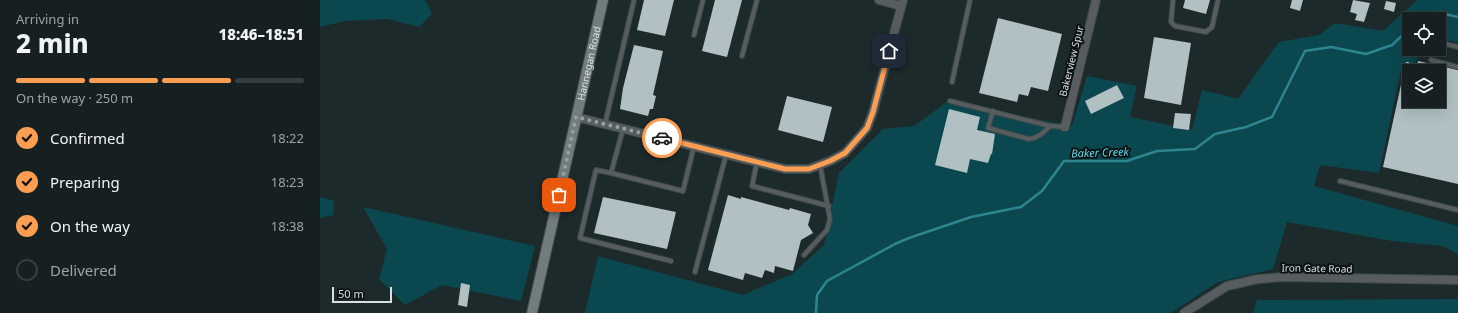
<!DOCTYPE html>
<html lang="en">
<head>
<meta charset="utf-8">
<style>
  body { margin:0; font-family:"Noto Sans",sans-serif; background:#1f282a; color:#f1f3f6; height:100vh; display:flex; flex-direction:column; font-size:15px; white-space:nowrap }
  * { box-sizing:border-box; margin:0 }
  p { font-size:13px; color:#9ea3a5 }
  .icon { flex:none; width:22px; height:22px; fill:none; stroke:currentColor; stroke-width:2; stroke-linecap:round; stroke-linejoin:round }
  .map { position:relative; flex:1; overflow:hidden }
  .panel { display:flex; flex-direction:column; background:#162021; width:320px }
  .panel>* { flex:none }
  .controls { position:absolute; left:1082px; top:12px; display:grid; gap:8px }
  .controls a { display:grid; place-items:center; width:44px; height:44px; border-radius:0px; background:#162021; box-shadow:0 4px 16px #0002,0 0 0 1px #353e3f; font-size:20px }
  .scale { position:absolute; left:12px; bottom:10px; width:60px; box-sizing:border-box; padding-left:4px; border:2px solid #d8e0e2; border-top:0; font-size:11px; line-height:14px; white-space:nowrap; color:#d8e0e2; -webkit-text-stroke:3px #0c1112; paint-order:stroke }
  .pin { position:absolute; display:grid; place-items:center; width:34px; height:34px; color:#fff; margin:-17px; border-radius:8px; box-shadow:0 2px 6px #0006 }
  .courier { position:absolute; display:grid; place-items:center; width:40px; height:40px; margin:-20px; border:3px solid #fc9e52; border-radius:50%; background:#fff; color:#222; box-shadow:0 1px 5px #0007 }
  .head em { font-style:normal; font-weight:800 }
  .head div { display:flex; flex-direction:column-reverse }
  .head { display:flex; align-items:center; justify-content:space-between; height:68px; padding:0 16px }
  h1 { font-size:26px; font-weight:800; line-height:30px }
  .bar { display:grid; grid-template-columns:repeat(4,1fr); gap:6px 4px; align-content:center; height:48px; padding:0 16px }
  .bar i { height:5px; border-radius:3px; background:#353e3f }
  .bar .on { background:#fc9e52 }
  .bar p { grid-column:span 4 }
  ol { padding:0 16px; list-style:none }
  li { display:flex; align-items:center; gap:12px; height:44px }
  li p { margin-inline-start:auto }
  li .icon { padding:4px; border-radius:50%; background:#fc9e52; color:#111; stroke-width:4 }
  li:last-child { color:#9ea3a5 }
  li i { width:22px; height:22px; border:2px solid #353e3f; border-radius:50% }
  main { display:flex; flex:1; min-height:0 }
  .map>svg:first-child { display:block }
</style>
</head>
<body>
<main>
<section class="panel">
<div class="head"><div><h1>2 min</h1><p>Arriving in</p></div><em>18:46–18:51</em></div>
<div class="bar"><i class="on"></i><i class="on"></i><i class="on"></i><i></i><p>On the way · 250 m</p></div>
<ol>
<li><svg class="icon" aria-label="check" viewBox="0 0 24 24"><path d="M5 12l5 5 9-10"/></svg>Confirmed<p>18:22</p></li>
<li><svg class="icon" aria-label="check" viewBox="0 0 24 24"><path d="M5 12l5 5 9-10"/></svg>Preparing<p>18:23</p></li>
<li><svg class="icon" aria-label="check" viewBox="0 0 24 24"><path d="M5 12l5 5 9-10"/></svg>On the way<p>18:38</p></li>
<li><i></i>Delivered</li>
</ol>
</section>
<div class="map">
<svg width="1138" height="313" viewBox="0 0 1138 313">
  <rect width="100%" height="100%" fill="#1d2a2c"/>
  <g fill="#0b474e">
    <path d="M0,0H103L106,1L112,14L99,27L67,19L25,21L0,27Z"/>
    <path d="M1097,0H1138V43L1119,38V19H1089V49H1100L1096,62L1081,71L1059,173L1000,165L994,186L1138,226V254L1123,246L1072,241L967,222L953,269L898,282L851,313H265L278,256L423,295L472,274L504,245L519,173L563,129L594,126L627,102L752,126L767,76L817,86L810,117L872,130L882,90L918,99L959,42L999,35L1015,23L1063,31Z"/>
    <path d="M0,197L14,201L13,215L0,218Z"/>
    <path d="M43,207L215,246L201,301L122,285L85,305L59,279L67,249Z"/>
    <path d="M1138,299V313H933L937,300Z"/>
  </g>
  <g fill="none" stroke-linecap="round" stroke-linejoin="round">
    <g stroke="#2d8590" stroke-width="2.5">
      <path d="M1108,19L1125,14L1138,17"/>
      <path d="M496,313L497,295L507,281L575,244L589,238L651,217L701,207L722,191L744,161H807L837,151L875,149L895,134L926,127L952,117L985,51L1011,47L1046,54L1072,45L1089,29"/>
    </g>
  </g>
  <g fill="#b0c0c3">
    <path d="M324,0H354L345,36L317,30Z"/>
    <path d="M395,0H422L407,57L382,51Z"/>
    <path d="M865,0H890L886,14L863,8Z"/>
    <path d="M972,0H983L980,11L970,8Z"/>
    <path d="M1033,0L1050,3L1044,22L1035,20L1037,14L1030,12Z"/>
    <path d="M1066,1L1076,3L1074,12L1064,9Z"/>
    <path d="M678,18L742,34L728,91L711,87L708,96L699,94L697,102L659,93Z"/>
    <path d="M834,37L871,43L861,105L824,98Z"/>
    <path d="M314,45L343,51L333,95L336,96L333,109H330L328,116L300,109L303,88Z"/>
    <path d="M1098,61L1138,70V184L1063,167L1086,62H1089V101H1119V71H1096Z"/>
    <path d="M797,85L804,98L771,114L765,101Z"/>
    <path d="M467,96L512,107L503,142L458,130Z"/>
    <path d="M629,109L660,117L657,130L675,134L672,154H671L668,163L650,159L647,173L615,165Z"/>
    <path d="M855,113L871,114L869,130L853,128Z"/>
    <path d="M408,195L421,199V197L469,210L470,208L491,214L488,225L493,233L481,240L473,271L455,266L454,273L445,270L442,278L425,273L423,280L388,270Z"/>
    <path d="M283,197L356,212L347,249L274,233Z"/>
    <path d="M141,283L150,285L147,307L138,305Z"/>
  </g>
  <g fill="none" stroke-linecap="round" stroke-linejoin="round">
    <g stroke="#3b4749" stroke-width="6">
      <g id="lane">
        <path d="M853,0L851,22L855,26L886,32L892,27L898,0"/>
        <path d="M374,35L383,0"/>
        <path d="M1126,44L1138,47"/>
        <path d="M422,56L437,0"/>
        <path d="M1111,60L1138,67"/>
        <path d="M632,82L650,0"/>
        <path d="M630,101L730,126L745,127"/>
        <path d="M673,111L668,128L709,139C719,138 724,132 730,126"/>
        <path d="M285,124L314,0"/>
        <path d="M303,129L291,173L363,191L374,146"/>
        <path d="M437,162L432,186L509,206"/>
        <path d="M291,173L276,170L260,238L351,261"/>
        <path d="M1020,181L1138,210"/>
        <path d="M484,255L507,230L510,219L500,165"/>
        <path d="M375,272L406,155"/>
      </g>
    </g>
    <g stroke="#3b4749" stroke-width="10">
      <g id="street">
        <path d="M559,0L581,6"/>
        <path d="M256,117L465,169H489L510,161L525,153L547,128L553,112L583,0"/>
        <path d="M745,127L776,0"/>
        <path d="M864,313L907,286L938,279L964,277L1138,280"/>
      </g>
    </g>
    <g stroke="#3b4749" stroke-width="12">
      <g id="secondary">
        <path id="s1" d="M212,313L283,0"/>
      </g>
    </g>
    <use href="#lane" stroke="#575d5e" stroke-width="4"/>
    <use href="#street" stroke="#575d5e" stroke-width="8"/>
    <use href="#secondary" stroke="#727c7d" stroke-width="10"/>
  </g>
  <g fill="none" stroke-linecap="round" stroke-linejoin="round">
    <path stroke="#97a0a2" stroke-width="4" stroke-dasharray="0 7.2" d="M239,195L256,117L342,138"/>
    <path stroke="#fc9e52" stroke-width="5" d="M342,138L465,169H489L510,161L525,153L547,128L553,112L569,51"/>
  </g>
  <g text-anchor="middle" dominant-baseline="central" stroke-width="4" stroke-linejoin="round" paint-order="stroke">
    <g font-size="10" fill="#d8e0e2" stroke="#0c1112">
      <text transform="translate(751 61) rotate(-76)">Bakerview Spur</text>
      <text stroke="none"><textPath href="#s1" startOffset="256">Hannegan Road</textPath></text>
      <text transform="translate(997 268) rotate(1)">Iron Gate Road</text>
    </g>
    <g font-size="11" font-style="italic" fill="#5bdaea" stroke="#0c1112">
      <text transform="translate(780 152) rotate(-2)">Baker Creek</text>
    </g>
  </g>
</svg>
<div class="controls">
<a><svg class="icon" aria-label="locate" viewBox="0 0 24 24"><circle cx="12" cy="12" r="6"/><path d="M12 2v4M12 18v4M2 12h4M18 12h4"/></svg></a>
<a><svg class="icon" aria-label="layers" viewBox="0 0 24 24"><path d="M12 4l9 5-9 5-9-5zM3 14l9 5 9-5"/></svg></a>
</div>
<div class="scale">50 m</div>
<div class="pin" style="left:239px;top:195px;background:#ea580c"><svg class="icon" aria-label="bag" viewBox="0 0 24 24"><path d="M5 8h14l-1 12H6zM9 8a3 3 0 0 1 6 0"/></svg></div>
<div class="pin" style="left:569px;top:51px;background:#1f2937"><svg class="icon" aria-label="home" viewBox="0 0 24 24"><path d="M3 11l9-7 9 7M6 9v11h12V9"/></svg></div>
<div class="courier" style="left:342px;top:138px"><svg class="icon" aria-label="car" viewBox="0 0 24 24"><path d="M5 17H2v-5l4-1 3-4h7l3 4 3 1v5h-3M9 17h6M6 11h13"/><circle cx="7" cy="17" r="2"/><circle cx="17" cy="17" r="2"/></svg></div>
</div>
</main>
</body>
</html>
